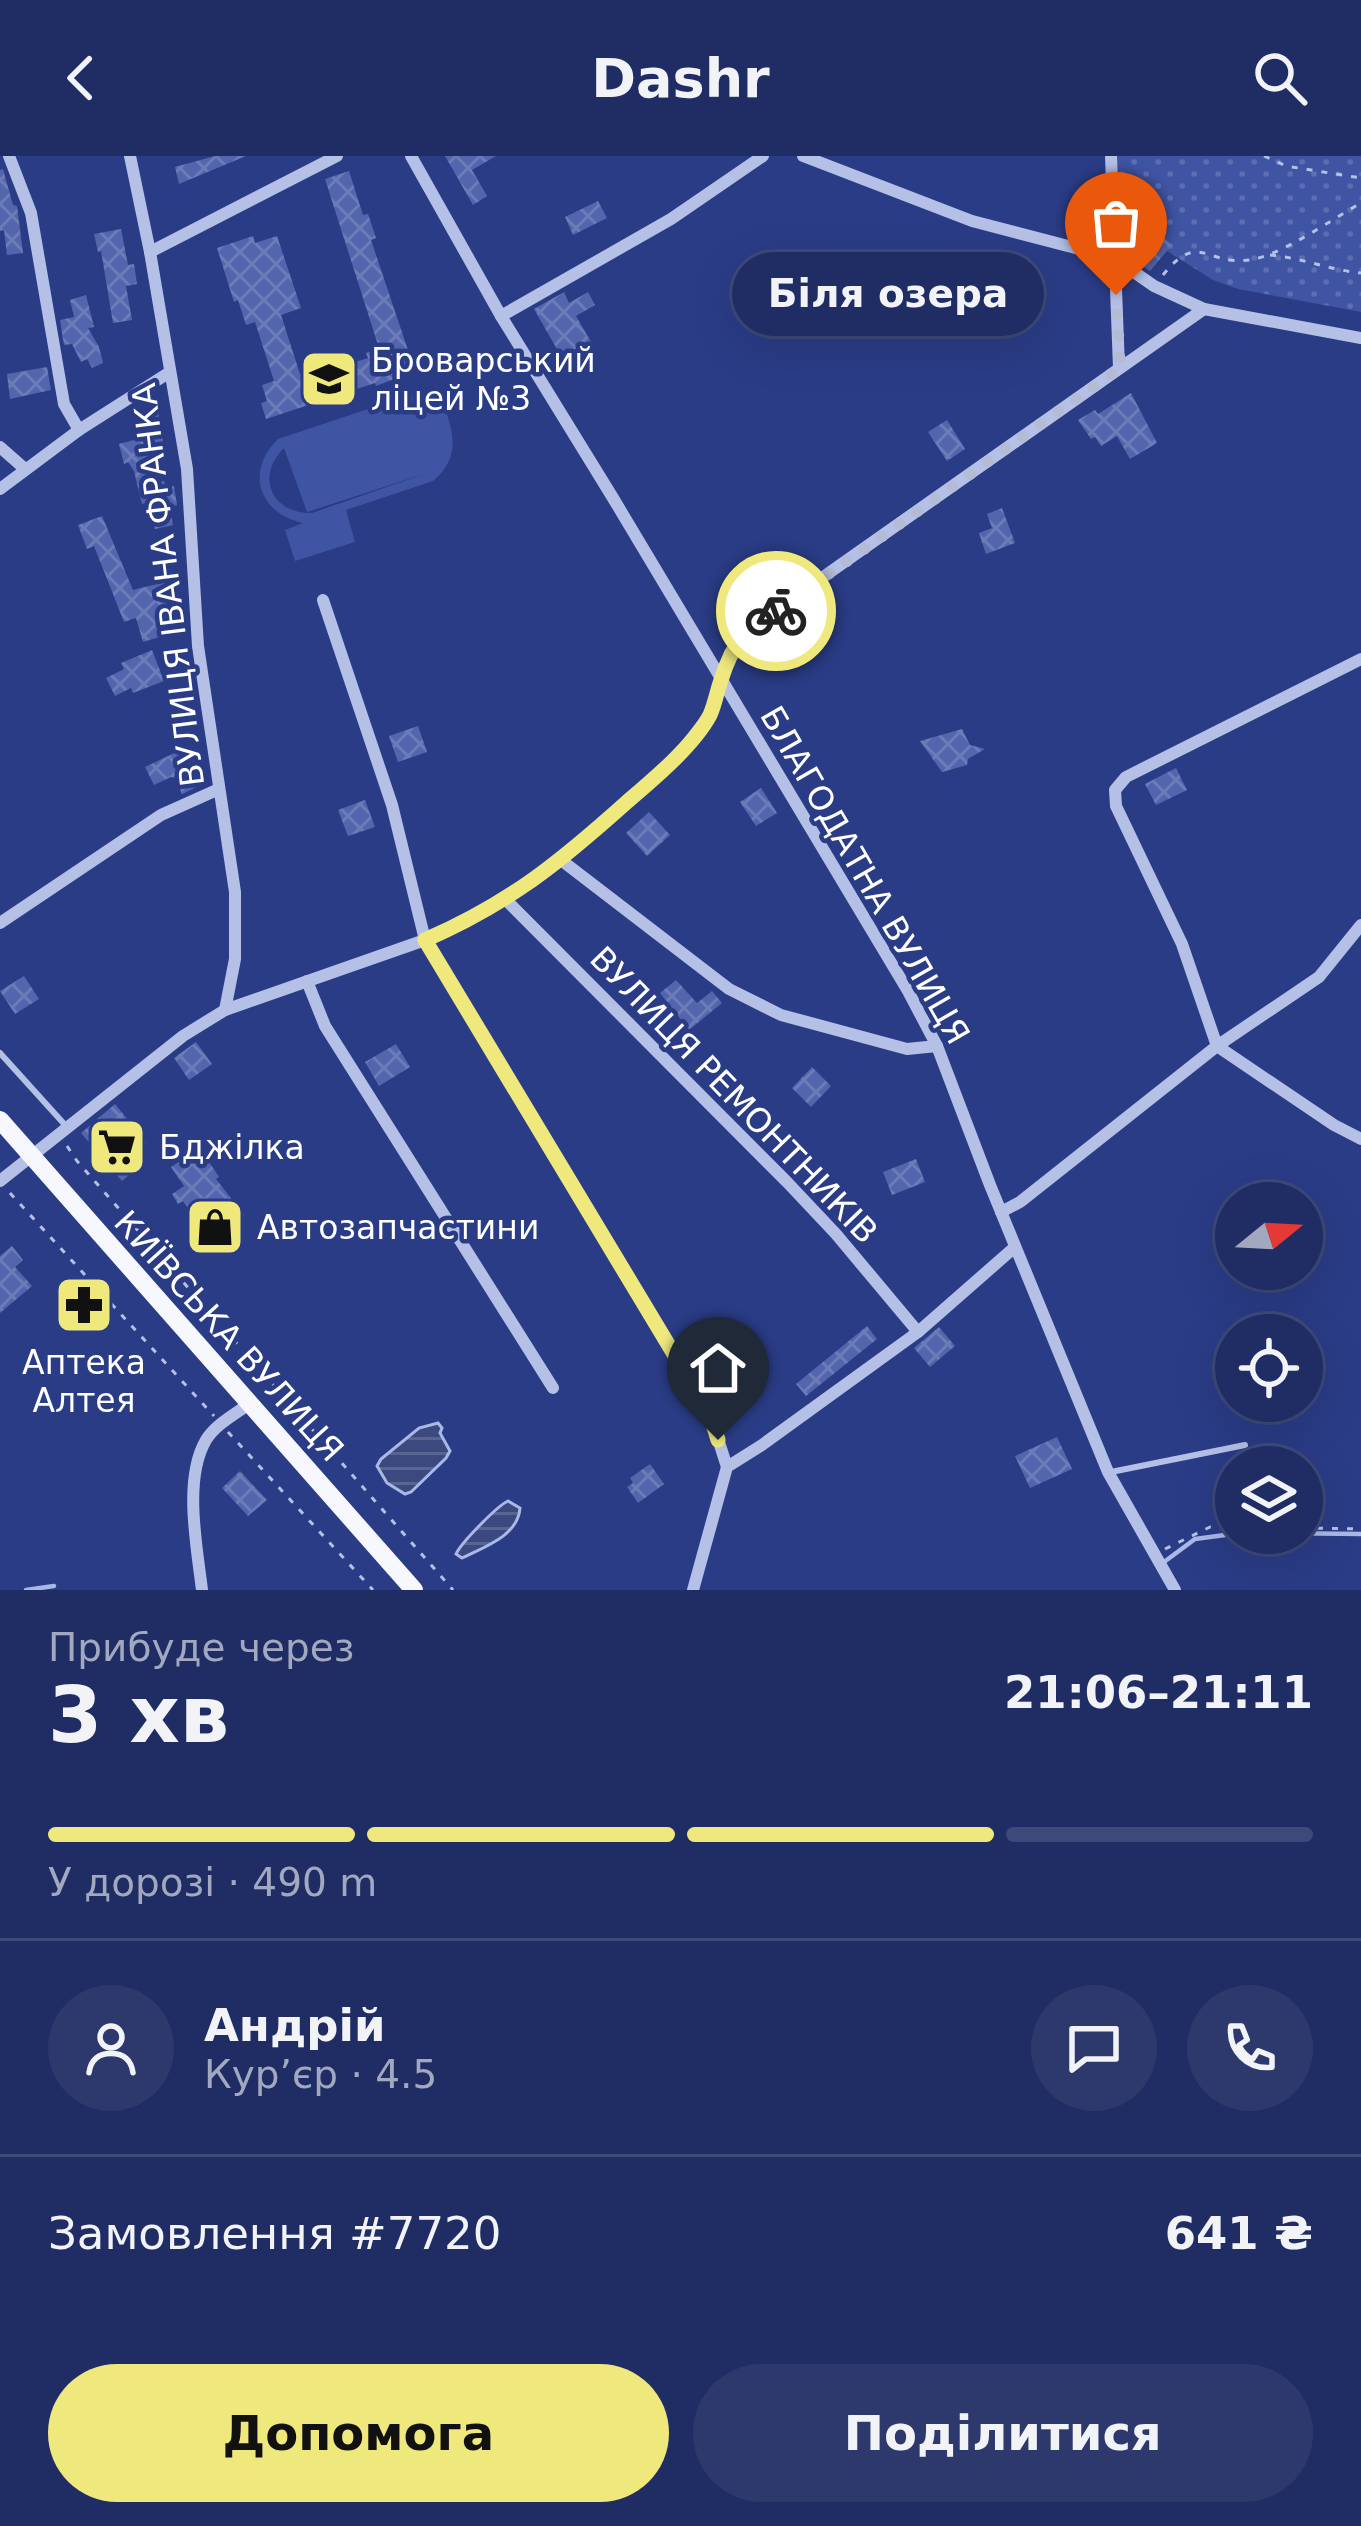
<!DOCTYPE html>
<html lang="uk">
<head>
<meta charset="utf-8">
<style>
  body { margin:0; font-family:"DejaVu Sans",sans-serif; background:#2d396d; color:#f1f3f6; height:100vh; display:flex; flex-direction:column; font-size:45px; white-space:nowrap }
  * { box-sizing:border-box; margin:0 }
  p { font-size:39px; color:#a2a8bf }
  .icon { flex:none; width:66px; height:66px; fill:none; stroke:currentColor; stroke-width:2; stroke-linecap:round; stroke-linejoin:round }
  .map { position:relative; height:1434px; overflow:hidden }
  .panel { display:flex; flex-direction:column; background:#202d64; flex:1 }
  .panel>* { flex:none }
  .needle { width:78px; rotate:72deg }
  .buttons { position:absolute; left:1215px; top:1026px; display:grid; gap:24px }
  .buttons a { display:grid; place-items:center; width:108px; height:108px; border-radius:50%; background:#202d64; box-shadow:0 12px 48px #0002,0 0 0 3px #3d4978; font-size:60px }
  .pin { position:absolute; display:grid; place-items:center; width:102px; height:102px; color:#fff; margin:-123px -51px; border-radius:50% 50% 50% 0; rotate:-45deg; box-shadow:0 0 12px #0007 }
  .pin .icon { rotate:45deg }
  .courier { position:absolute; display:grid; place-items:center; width:120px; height:120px; margin:-60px; border:9px solid #eee87d; border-radius:50%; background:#fff; color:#222; box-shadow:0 3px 15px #0007 }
  .bubble { position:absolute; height:84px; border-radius:42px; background:#202d64; box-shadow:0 12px 48px #0002,0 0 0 3px #3d4978; font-size:39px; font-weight:700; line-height:84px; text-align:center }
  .headline em { font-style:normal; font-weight:700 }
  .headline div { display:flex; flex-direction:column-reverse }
  .headline { display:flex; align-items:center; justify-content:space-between; height:204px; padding:0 48px }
  h1 { font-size:78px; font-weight:700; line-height:90px }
  .bar { display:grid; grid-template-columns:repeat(4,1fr); gap:18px 12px; align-content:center; height:144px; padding:0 48px }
  .bar i { height:15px; border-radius:9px; background:#3d4978 }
  .bar .current { background:#eee87d }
  .bar p { grid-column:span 4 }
  .line { display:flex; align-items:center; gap:30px; padding:0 48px; border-top:3px solid #3d4978 }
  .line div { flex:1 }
  .round { display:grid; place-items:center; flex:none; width:126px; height:126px; border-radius:63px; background:#2d396d }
  .primary-button { display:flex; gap:24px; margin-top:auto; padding:24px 48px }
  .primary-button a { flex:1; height:138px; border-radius:72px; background:#eee87d; color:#111; font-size:48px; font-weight:700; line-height:138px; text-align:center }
  .primary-button a+a { background:#2d396d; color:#f1f3f6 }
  header { display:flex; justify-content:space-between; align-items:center; height:156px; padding:0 48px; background:#202d64; font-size:54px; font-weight:700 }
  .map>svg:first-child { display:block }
</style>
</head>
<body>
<header><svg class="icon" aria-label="back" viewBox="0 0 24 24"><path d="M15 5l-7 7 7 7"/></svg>Dashr<svg class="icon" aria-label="search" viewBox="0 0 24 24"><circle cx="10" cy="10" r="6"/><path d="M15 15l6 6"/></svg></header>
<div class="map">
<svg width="1361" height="1434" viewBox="0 0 1361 1434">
  <defs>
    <pattern id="park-dots" width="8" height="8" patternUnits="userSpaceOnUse" patternTransform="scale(3)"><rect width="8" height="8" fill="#3f54a2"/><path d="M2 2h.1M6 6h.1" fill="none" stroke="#5c6eb0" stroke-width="1.8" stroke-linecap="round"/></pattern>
    <pattern id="water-rules" width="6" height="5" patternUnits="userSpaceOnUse" patternTransform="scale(3)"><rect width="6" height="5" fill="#3b497f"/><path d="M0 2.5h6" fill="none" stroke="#586492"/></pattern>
    <pattern id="building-cross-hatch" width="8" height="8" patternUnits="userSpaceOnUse" patternTransform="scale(3)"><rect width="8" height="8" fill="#5365ad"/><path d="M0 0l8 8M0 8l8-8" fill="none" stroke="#6d7cb9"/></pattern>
  </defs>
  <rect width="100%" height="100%" fill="#2a3c86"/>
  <path fill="#3f54a2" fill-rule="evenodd" d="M437,230C449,266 467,296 433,325L346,354L355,386L295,405L285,374L303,367C260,358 244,316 278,283ZM284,292L307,356L427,317L312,357C272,358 255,321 284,292Z"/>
  <path fill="url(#park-dots)" d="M1115,0H1361V156L1238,133L1213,124L1167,95L1171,89L1147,68L1119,99Z"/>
  <g fill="url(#water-rules)" stroke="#aab8e8" stroke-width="3">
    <path d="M438,1267L442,1272L440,1277L450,1295L446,1302L411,1336L405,1338L387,1327L377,1310L381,1303L419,1272Z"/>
    <path d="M508,1345L520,1352C518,1380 484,1391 462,1402L456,1398C461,1387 497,1350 508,1345Z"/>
  </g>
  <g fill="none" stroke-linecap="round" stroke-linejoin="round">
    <g stroke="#aab8e8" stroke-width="4.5">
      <path d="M1275,1377L1361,1378"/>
      <path d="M1164,1406L1195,1383L1240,1377"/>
      <path d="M26,1434L54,1430"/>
    </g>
  </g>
  <g fill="url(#building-cross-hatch)">
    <path d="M215,0H246L179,28L175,11Z"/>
    <path d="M445,0H496L472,14L487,40L473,49Z"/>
    <path d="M3,13L13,49L17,50L23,97L7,99L4,74L0,75V14Z"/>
    <path d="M349,15L363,59L368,58L376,82L371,84L409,197L414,196L420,213L376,230L375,227L266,263L261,247L267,245L262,229L274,225L255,166L246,169L238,144L234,146L217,92L253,80L255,87L277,80L301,152L281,159L300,218L313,213L315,219L368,202L366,197L379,192L325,23Z"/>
    <path d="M598,45L607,62L573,79L565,61Z"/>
    <path d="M1147,68L1172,89L1150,115L1125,97V93Z"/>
    <path d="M121,73L128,109L134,108L137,128L126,130L132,164L113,167L101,95L98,96L94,78Z"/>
    <path d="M836,101L853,124L824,147L806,125Z"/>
    <path d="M564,136L569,147L588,136L595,149L576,160L591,186L562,202L534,153Z"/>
    <path d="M86,139L94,171L88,172L99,191L103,207L92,212L87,203L81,206L72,188L64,189L60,164L74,161L70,144Z"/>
    <path d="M47,211L51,234L10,243L7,218Z"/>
    <path d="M1131,237L1157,287L1130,303L1117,280L1101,290L1095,281L1091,283L1078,264L1095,254L1098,258Z"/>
    <path d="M158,255L163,286L148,289L155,326L164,325L166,332L174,330L177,349L169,351L173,369L155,373L150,346L142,348L134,315L128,306L124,308L119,288L145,281L141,258Z"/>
    <path d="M947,264L965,293L947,305L928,276Z"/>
    <path d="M1002,352L1015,387L986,398L979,377L992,372L987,358Z"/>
    <path d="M102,360L133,434L169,425L174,443L166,445L176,476L143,486L136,462L124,466L94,390L87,393L78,369Z"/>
    <path d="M152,494L164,525L133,537L131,532L115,540L106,522L124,513L121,507Z"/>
    <path d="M418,570L427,596L398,606L389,580Z"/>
    <path d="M962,573L970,589L985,593L968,603L967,609L942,616L920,585Z"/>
    <path d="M187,591L197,611L192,614L199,630L182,638L175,622L171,621L154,629L145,611Z"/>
    <path d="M1176,612L1187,634L1156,649L1145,628Z"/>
    <path d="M761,632L777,657L756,670L740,646Z"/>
    <path d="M365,644L375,671L348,680L338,654Z"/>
    <path d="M649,656L670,679L647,700L626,677Z"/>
    <path d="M24,820L39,843L15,858L0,835Z"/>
    <path d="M676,824L697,847L712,835L722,847L689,874L660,837Z"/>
    <path d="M196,886L212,908L189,924L174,902Z"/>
    <path d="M396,888L410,911L379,930L365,906Z"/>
    <path d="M812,911L831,930L811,951L792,932Z"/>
    <path d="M115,948L146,986L134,996L143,1007L122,1025L81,977Z"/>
    <path d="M200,992L219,1021L216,1023L244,1059L211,1083L183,1045L178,1048L172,1038L184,1030L171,1011Z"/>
    <path d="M916,1003L925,1026L892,1039L883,1016Z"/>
    <path d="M12,1090L23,1104L15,1111L32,1130L0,1157V1100Z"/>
    <path d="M77,1120L112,1160L91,1178L56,1138Z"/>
    <path d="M867,1170L877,1183L806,1240L796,1228Z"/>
    <path d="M939,1171L955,1190L930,1211L914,1192Z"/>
    <path d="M1057,1281L1072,1313L1030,1332L1015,1300Z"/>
    <path d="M650,1308L664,1328L638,1347L627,1331L633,1327L630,1322Z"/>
    <path d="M240,1315L267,1344L248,1360L222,1332Z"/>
  </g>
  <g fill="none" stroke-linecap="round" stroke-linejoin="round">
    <g stroke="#b5c0e7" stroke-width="3" stroke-dasharray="6 9" stroke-linecap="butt">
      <path d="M1264,0L1286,10L1361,22"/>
      <path d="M1270,99C1302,102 1330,114 1361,117"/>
      <path d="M1163,119C1199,74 1206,110 1249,104C1281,100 1332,63 1361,47"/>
      <path d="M67,990L77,1005L453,1434"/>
      <path d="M10,1037L214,1260"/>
      <path d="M228,1276L373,1434"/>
      <path d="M1302,1372L1361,1373"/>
      <path d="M1165,1393L1210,1371L1236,1369"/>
    </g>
    <g stroke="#b5c0e7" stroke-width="6">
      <path d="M0,897L66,970"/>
      <path d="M1111,1316L1245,1289"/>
    </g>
    <g stroke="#b5c0e7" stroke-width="12">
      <path d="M9,0L31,57L64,248L79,274"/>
      <path d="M130,0L150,96L187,313L198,490L235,736V803L225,854"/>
      <path d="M411,0L501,160L613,342L908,835L937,890L990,1029L1108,1316L1175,1434"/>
      <path d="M803,0L972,65L1114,102L1154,130L1204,153L1361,182"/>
      <path d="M1111,0L1119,212"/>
      <path d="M150,96L337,0"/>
      <path d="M501,160L671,63L763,0"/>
      <path d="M0,291L25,313"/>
      <path d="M0,333L79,274L170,216"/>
      <path d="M323,444L392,649L425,784L710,1258L727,1311"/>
      <path d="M1361,503L1126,621L1115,634L1116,650L1182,788L1217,890L1334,969L1361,983"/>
      <path d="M561,704L729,833L781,859L907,893L937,890"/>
      <path d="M506,744L787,1026L836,1078L918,1176"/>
      <path d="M0,767L161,659L219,633"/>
      <path d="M307,825L325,870L553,1232"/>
      <path d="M0,1025L183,880L225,854L425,784L463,767L533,725L561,704L662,616L685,591L710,559L730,497L745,476L1204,153"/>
      <path d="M1001,1056L1020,1046L1217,890L1319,821L1361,769"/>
      <path d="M202,1434C197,1391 183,1323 206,1284C215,1269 235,1258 249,1248"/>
      <path d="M693,1434L727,1311L762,1289L918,1176L1015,1091"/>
    </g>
    <path stroke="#f7f8fe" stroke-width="18" d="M0,964L414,1434"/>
  </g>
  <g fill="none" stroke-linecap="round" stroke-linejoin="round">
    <path stroke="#b4bbd5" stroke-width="12" stroke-dasharray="0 21.6" d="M776,455L1120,212L1116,139"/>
    <path stroke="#eee87d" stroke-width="15" d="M718,1284L710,1258L425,784C510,747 560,706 628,645C654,623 694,589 710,559C715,548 717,535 721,524C733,486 744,477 776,455"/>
  </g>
  <defs>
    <g id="school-square" transform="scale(3)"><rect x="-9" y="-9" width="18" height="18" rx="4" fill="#eee87d" stroke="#2a3c86"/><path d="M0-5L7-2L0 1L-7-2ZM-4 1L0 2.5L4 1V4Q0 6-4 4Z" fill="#111"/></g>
    <g id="supermarket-square" transform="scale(3)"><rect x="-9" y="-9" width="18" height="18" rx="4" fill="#eee87d" stroke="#2a3c86"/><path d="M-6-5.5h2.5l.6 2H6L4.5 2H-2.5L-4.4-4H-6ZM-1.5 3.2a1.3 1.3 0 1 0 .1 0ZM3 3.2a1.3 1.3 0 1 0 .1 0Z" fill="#111"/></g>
    <g id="shop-square" transform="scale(3)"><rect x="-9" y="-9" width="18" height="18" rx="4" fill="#eee87d" stroke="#2a3c86"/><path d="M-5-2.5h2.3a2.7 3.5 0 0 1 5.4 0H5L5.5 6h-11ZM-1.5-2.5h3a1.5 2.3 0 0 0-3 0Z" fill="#111"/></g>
    <g id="pharmacy-square" transform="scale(3)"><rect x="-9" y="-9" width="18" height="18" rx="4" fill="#eee87d" stroke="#2a3c86"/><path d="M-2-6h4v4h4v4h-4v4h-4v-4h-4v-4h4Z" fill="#111"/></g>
  </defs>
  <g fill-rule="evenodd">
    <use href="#school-square" x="329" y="223"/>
    <use href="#supermarket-square" x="117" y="991"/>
    <use href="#shop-square" x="215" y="1071"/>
    <use href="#pharmacy-square" x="84" y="1149"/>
  </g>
  <g text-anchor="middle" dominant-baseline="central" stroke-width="9" stroke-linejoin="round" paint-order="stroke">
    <g font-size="33" fill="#fff" stroke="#2a3c86" text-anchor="start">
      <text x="371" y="204">Броварський<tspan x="371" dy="38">ліцей №3</tspan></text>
      <text x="159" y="991">Бджілка</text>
      <text x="257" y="1071">Автозапчастини</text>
      <text x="84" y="1206" text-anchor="middle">Аптека<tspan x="84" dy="38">Алтея</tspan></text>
    </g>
    <g font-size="33" fill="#fff" stroke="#2a3c86">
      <text transform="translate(168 429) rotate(-97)">ВУЛИЦЯ ІВАНА ФРАНКА</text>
      <text transform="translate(865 719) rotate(60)">БЛАГОДАТНА ВУЛИЦЯ</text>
      <text transform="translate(734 939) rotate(46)">ВУЛИЦЯ РЕМОНТНИКІВ</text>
      <text transform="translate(229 1180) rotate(48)">КИЇВСЬКА ВУЛИЦЯ</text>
    </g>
  </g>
</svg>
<div class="buttons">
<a><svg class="needle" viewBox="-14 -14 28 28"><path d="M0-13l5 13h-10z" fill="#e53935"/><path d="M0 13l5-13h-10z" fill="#a2a8bf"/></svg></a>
<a><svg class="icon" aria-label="locate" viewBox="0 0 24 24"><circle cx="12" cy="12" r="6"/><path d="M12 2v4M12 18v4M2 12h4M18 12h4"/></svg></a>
<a><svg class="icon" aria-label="layers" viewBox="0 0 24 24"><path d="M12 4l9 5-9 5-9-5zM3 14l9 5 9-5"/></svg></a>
</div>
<div class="pin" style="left:1116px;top:139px;background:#ea580c"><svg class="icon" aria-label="bag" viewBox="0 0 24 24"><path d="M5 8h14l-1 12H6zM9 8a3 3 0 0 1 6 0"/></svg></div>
<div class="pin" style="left:718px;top:1284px;background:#1f2937"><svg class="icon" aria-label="home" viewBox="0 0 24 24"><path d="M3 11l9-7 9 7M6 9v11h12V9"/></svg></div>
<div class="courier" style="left:776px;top:455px"><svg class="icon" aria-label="bike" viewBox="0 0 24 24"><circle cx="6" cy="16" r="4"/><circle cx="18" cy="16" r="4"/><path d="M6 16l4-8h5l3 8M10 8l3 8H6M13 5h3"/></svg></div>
<div class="bubble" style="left:732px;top:96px;width:312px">Біля озера</div>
</div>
<section class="panel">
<div class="headline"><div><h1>3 хв</h1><p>Прибуде через</p></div><em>21:06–21:11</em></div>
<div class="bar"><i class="current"></i><i class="current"></i><i class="current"></i><i></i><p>У дорозі · 490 m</p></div>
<div class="line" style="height:216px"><a class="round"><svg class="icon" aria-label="person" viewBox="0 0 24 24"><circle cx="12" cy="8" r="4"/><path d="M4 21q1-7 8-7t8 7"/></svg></a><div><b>Андрій</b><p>Кур’єр · 4.5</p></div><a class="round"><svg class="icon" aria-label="chat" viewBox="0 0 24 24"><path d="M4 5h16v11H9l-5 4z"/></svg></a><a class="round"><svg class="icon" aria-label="phone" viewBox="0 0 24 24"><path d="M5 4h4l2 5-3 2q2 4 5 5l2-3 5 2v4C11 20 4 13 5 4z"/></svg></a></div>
<div class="line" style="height:156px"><div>Замовлення #7720</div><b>641 ₴</b></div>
<div class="primary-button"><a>Допомога</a><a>Поділитися</a></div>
</section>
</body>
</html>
